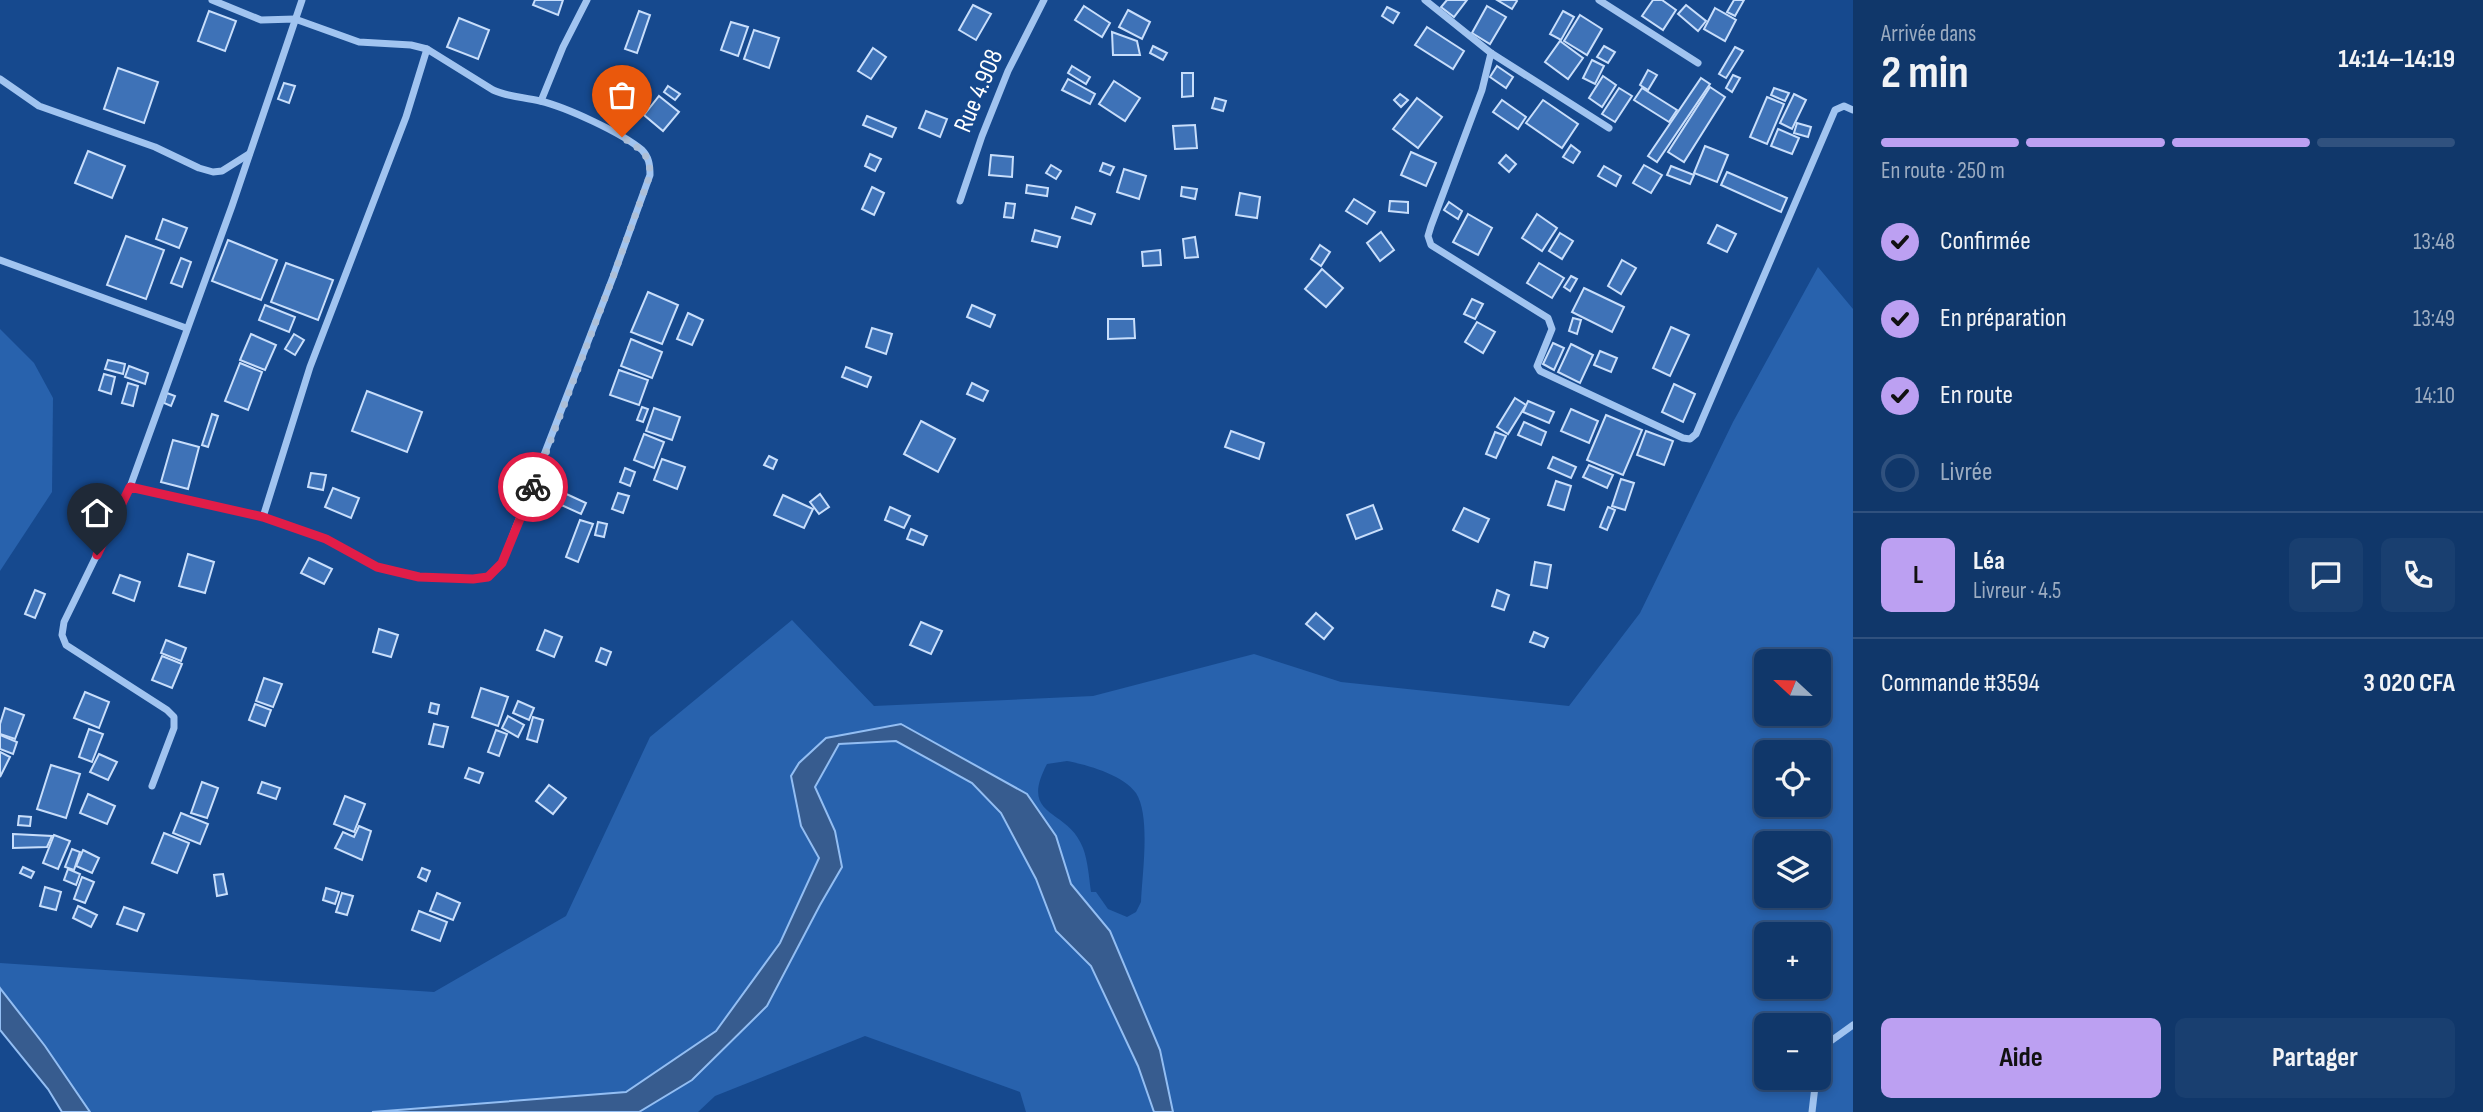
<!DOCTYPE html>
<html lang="fr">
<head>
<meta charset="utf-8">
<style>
  body { margin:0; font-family:"Sofia Sans Condensed",sans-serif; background:#193f70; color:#f1f3f6; height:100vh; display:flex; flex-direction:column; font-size:26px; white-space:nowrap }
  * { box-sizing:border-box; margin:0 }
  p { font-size:23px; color:#9cacc1 }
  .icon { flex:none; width:38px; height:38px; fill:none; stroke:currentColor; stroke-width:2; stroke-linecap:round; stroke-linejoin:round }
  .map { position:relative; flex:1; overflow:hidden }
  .sheet { display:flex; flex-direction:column; background:#10376a; width:630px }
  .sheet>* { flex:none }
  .needle { width:46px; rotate:292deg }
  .fabs { position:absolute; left:1754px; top:649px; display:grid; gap:14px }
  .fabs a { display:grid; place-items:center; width:77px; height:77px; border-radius:10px; background:#10376a; box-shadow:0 4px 10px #0003,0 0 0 2px #30517e; font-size:35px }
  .pin { position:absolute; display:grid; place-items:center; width:60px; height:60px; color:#fff; margin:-72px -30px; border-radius:50% 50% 50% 0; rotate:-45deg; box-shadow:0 0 7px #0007 }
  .pin .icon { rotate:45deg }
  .courier { position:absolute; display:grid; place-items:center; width:70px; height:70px; margin:-35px; border:5px solid #e11d48; border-radius:50%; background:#fff; color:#222; box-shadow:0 2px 9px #0007 }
  .head em { font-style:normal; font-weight:700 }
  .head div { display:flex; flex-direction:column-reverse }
  .head { display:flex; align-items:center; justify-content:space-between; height:119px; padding:0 28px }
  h1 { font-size:46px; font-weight:700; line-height:52px }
  .bar { display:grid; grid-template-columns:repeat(4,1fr); gap:10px 7px; align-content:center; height:84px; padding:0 28px }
  .bar i { height:9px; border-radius:5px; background:#30517e }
  .bar .current { background:#bca0f2 }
  .bar p { grid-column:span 4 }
  .line { display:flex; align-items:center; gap:18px; padding:0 28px; border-top:2px solid #30517e }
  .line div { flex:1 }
  .round { display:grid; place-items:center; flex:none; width:74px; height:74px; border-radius:10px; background:#193f70 }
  ol { padding:0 28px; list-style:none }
  li { display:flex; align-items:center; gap:21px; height:77px }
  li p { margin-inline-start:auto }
  li .icon { padding:7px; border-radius:50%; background:#bca0f2; color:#111; stroke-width:4 }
  li:last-child { color:#9cacc1 }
  li i { width:38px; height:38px; border:4px solid #30517e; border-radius:50% }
  .primary-button { display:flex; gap:14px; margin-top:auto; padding:14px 28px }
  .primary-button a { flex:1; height:80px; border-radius:10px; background:#bca0f2; color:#111; font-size:28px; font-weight:700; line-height:80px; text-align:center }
  .primary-button a+a { background:#193f70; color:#f1f3f6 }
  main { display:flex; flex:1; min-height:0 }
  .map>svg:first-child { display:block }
</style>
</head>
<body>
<main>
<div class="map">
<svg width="1853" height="1112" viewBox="0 0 1853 1112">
  <rect width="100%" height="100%" fill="#16498e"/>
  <g fill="#2862ad" fill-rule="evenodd">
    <path d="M1818,267L1853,309V1112H1173L1160,1050L1110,931L1071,884L1055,836L1027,794L901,724L826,738L801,826L820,858L780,943L716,1031L626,1092L372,1112H90L45,1046L0,988V963L434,992L566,916L650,737L792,620L874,706L1093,696L1254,654L1341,682L1569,706L1640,613L1733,422ZM1766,662H1818V714H1766ZM1766,752H1818V805H1766ZM1067,761C1088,765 1123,775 1136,793C1151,816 1142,875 1141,902L1136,912L1127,917L1108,909L1096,892H1091C1089,878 1088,861 1083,848C1068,807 1018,819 1047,764ZM1766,844H1818V896H1766ZM1766,934H1818V987H1766ZM1766,1026H1818V1078H1766Z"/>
    <path d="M0,329L34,363L53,398L52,492L0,571Z"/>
    <path d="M896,741L972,783L1001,813L1036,879L1056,931L1091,966L1138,1066L1154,1112H1026L1020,1092L865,1036L715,1096L698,1112H639L692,1080L820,905L842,867L835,831L815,787L840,744Z"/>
  </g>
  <g fill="#375c8f" stroke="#93bef3" stroke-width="2">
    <path d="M901,724L1027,794L1056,836L1071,884L1110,931L1160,1050L1173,1112H1154L1138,1066L1091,966L1056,931L1036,879L1001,813L972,783L896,741L839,744L815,787L835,831L842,867L820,905L767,1006L692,1080L639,1112H372L626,1092L716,1031L780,943L819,858L801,826L791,776L799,763L826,738Z"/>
    <path d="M0,988L45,1046L90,1112H62L48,1089L0,1030Z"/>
  </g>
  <g fill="#3e72b7" stroke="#c8defb" stroke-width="2">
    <path d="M535,0H563L558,15L533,5Z"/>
    <path d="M1447,0H1467L1454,17L1441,7Z"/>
    <path d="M1497,0H1516L1517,1L1512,9Z"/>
    <path d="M1653,0H1662L1676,10L1663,30L1642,16Z"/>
    <path d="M1734,0H1744L1735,16L1727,12Z"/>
    <path d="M973,5L991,14L976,40L959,30Z"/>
    <path d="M1686,5L1706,21L1698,31L1678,14Z"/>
    <path d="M1084,6L1110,23L1102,37L1075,20Z"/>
    <path d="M1487,6L1506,17L1490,44L1472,33Z"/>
    <path d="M1387,7L1399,13L1393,23L1382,16Z"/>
    <path d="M1715,8L1736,20L1725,41L1704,29Z"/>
    <path d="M1128,10L1150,22L1142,39L1119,27Z"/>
    <path d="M209,11L236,21L225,51L198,41Z"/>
    <path d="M639,11L650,15L637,53L625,49Z"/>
    <path d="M1563,11L1574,17L1561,40L1550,34Z"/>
    <path d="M1580,15L1602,29L1587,55L1564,41Z"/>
    <path d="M459,18L489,30L478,59L447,47Z"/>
    <path d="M731,22L748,27L738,56L721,50Z"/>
    <path d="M1427,27L1464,51L1453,69L1415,45Z"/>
    <path d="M754,30L779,38L769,68L744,59Z"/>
    <path d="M1112,32L1137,41L1140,55H1113Z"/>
    <path d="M1560,41L1583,58L1568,79L1545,62Z"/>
    <path d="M1153,46L1167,53L1163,60L1150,53Z"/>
    <path d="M1604,46L1615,52L1608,63L1597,57Z"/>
    <path d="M1735,47L1743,51L1726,78L1719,74Z"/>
    <path d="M873,48L886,57L871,79L858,71Z"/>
    <path d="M1592,60L1604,66L1595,84L1583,78Z"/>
    <path d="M1072,66L1090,77L1086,84L1068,73Z"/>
    <path d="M1497,66L1513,77L1506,88L1490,77Z"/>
    <path d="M118,68L158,82L144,123L104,109Z"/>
    <path d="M616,70L626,74L623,83L612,78Z"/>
    <path d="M1648,70L1657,75L1648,90L1640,85Z"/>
    <path d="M1182,73H1193V96L1182,97Z"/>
    <path d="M1733,75L1740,78L1732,92L1726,88Z"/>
    <path d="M1603,76L1616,85L1602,107L1589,98Z"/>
    <path d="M1701,78L1710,84L1657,162L1648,156Z"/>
    <path d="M1068,79L1095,94L1090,104L1062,90Z"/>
    <path d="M1114,81L1140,98L1125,121L1099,104Z"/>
    <path d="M284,83L295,86L289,103L278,99Z"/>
    <path d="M668,86L680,94L675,100L664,92Z"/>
    <path d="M1710,87L1725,97L1684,162L1668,152Z"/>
    <path d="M1619,88L1632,96L1615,122L1602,114Z"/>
    <path d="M1642,88L1677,110L1669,122L1634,100Z"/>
    <path d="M1774,88L1789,93L1785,101L1771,95Z"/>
    <path d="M1400,94L1408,100L1401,107L1394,100Z"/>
    <path d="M1794,94L1806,100L1792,129L1780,123Z"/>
    <path d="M659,96L679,112L663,131L644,115Z"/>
    <path d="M1767,97L1784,104L1767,144L1750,137Z"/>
    <path d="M1215,98L1226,101L1223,111L1212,108Z"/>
    <path d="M1417,98L1442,117L1418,148L1393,129Z"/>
    <path d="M1502,100L1526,117L1518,129L1493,112Z"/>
    <path d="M1543,100L1578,124L1562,148L1526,123Z"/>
    <path d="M926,111L947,119L940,137L919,128Z"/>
    <path d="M867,116L896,128L892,137L863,125Z"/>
    <path d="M1797,123L1811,127L1808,137L1794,133Z"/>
    <path d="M1195,125L1197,148L1175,149L1173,126Z"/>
    <path d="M1778,129L1799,138L1792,154L1771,146Z"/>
    <path d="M1571,145L1580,152L1573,163L1563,157Z"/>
    <path d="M1705,146L1728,155L1717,182L1694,173Z"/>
    <path d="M88,151L125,166L112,198L75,183Z"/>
    <path d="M1411,152L1436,163L1426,186L1401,175Z"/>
    <path d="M870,154L881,159L875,171L865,166Z"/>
    <path d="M991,155L1013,157L1012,177L989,175Z"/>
    <path d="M1506,155L1516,164L1509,172L1499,163Z"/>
    <path d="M1103,163L1114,167L1110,175L1100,171Z"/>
    <path d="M1051,165L1061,171L1056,179L1046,173Z"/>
    <path d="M1644,165L1662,175L1651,193L1633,183Z"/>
    <path d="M1604,166L1621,176L1616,186L1598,176Z"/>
    <path d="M1671,166L1694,175L1690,184L1667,175Z"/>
    <path d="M1124,169L1146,176L1139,199L1117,192Z"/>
    <path d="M1727,172L1787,198L1781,212L1721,185Z"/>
    <path d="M1027,185L1048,188L1047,196L1026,193Z"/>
    <path d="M872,187L884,193L874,215L862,209Z"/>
    <path d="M1182,187L1197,189L1195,199L1181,196Z"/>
    <path d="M1240,193L1260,197L1257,218L1236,215Z"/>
    <path d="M1354,199L1375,212L1367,224L1346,211Z"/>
    <path d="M1390,201L1408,202V213L1389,211Z"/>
    <path d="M1449,202L1462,211L1458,219L1444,210Z"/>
    <path d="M1006,203L1015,204L1013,218L1004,217Z"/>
    <path d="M1076,207L1095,214L1091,224L1072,218Z"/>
    <path d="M1468,214L1492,228L1478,255L1453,242Z"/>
    <path d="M1537,214L1557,228L1542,251L1522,238Z"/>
    <path d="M163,219L187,228L179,248L156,239Z"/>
    <path d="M1717,225L1736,234L1727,252L1708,243Z"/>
    <path d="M1035,230L1060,237L1057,247L1032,241Z"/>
    <path d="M1381,232L1394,250L1380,261L1367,243Z"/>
    <path d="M1560,233L1573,241L1562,259L1549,251Z"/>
    <path d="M126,236L164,250L146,299L107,285Z"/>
    <path d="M1195,237L1198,257L1185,258L1183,239Z"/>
    <path d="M228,240L277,260L261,300L212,281Z"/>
    <path d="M1320,245L1330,252L1321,266L1311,259Z"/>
    <path d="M1160,250L1161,265L1143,266L1142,252Z"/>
    <path d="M181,258L191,262L182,287L171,283Z"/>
    <path d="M1622,260L1636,268L1621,294L1608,286Z"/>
    <path d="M286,263L333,280L318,320L271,302Z"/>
    <path d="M1539,263L1564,278L1552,298L1527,283Z"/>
    <path d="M1322,269L1343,288L1326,307L1305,289Z"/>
    <path d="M1571,276L1577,279L1570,291L1564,287Z"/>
    <path d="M1584,288L1624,307L1612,332L1572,312Z"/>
    <path d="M648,292L678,305L662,344L631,332Z"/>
    <path d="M1472,299L1483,304L1475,319L1464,314Z"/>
    <path d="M265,305L295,317L289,332L259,320Z"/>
    <path d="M972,305L995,315L990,327L967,317Z"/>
    <path d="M688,313L703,320L692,345L677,339Z"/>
    <path d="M1573,318L1581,320L1577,334L1569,331Z"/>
    <path d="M1108,319H1134L1135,338L1108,339Z"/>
    <path d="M1477,322L1495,332L1483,353L1465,342Z"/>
    <path d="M1671,327L1689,335L1670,376L1653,368Z"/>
    <path d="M872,328L892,334L886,354L866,347Z"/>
    <path d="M251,334L276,345L265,370L240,360Z"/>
    <path d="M294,334L304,340L295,355L285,349Z"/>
    <path d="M631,339L662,352L652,378L621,366Z"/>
    <path d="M1553,343L1564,348L1554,370L1543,364Z"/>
    <path d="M1571,344L1593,355L1580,383L1558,372Z"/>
    <path d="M1600,351L1617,358L1611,372L1594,365Z"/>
    <path d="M108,360L125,364L123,374L105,369Z"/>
    <path d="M240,363L262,372L248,410L225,401Z"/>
    <path d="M129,366L148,373L145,384L125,377Z"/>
    <path d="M846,367L871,377L867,387L842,377Z"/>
    <path d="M619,370L648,380L639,405L610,395Z"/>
    <path d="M104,374L115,377L111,394L99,390Z"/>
    <path d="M128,383L138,386L133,406L122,403Z"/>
    <path d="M972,383L988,391L983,401L967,394Z"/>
    <path d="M1674,384L1695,394L1683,422L1662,412Z"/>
    <path d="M367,391L422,412L407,452L352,431Z"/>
    <path d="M167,393L175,396L171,406L164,403Z"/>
    <path d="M1515,398L1526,405L1508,434L1497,427Z"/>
    <path d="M1528,401L1554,412L1549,423L1523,412Z"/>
    <path d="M642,407L648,409L643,422L637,420Z"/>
    <path d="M654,408L680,417L672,440L646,431Z"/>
    <path d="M1571,409L1598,421L1589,443L1561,431Z"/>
    <path d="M212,414L218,416L208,447L202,445Z"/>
    <path d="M1606,415L1642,430L1623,475L1587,460Z"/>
    <path d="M921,421L955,439L938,472L904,454Z"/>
    <path d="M1524,422L1546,432L1541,445L1518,435Z"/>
    <path d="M1231,431L1264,443L1259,459L1225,447Z"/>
    <path d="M1646,431L1673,441L1664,465L1637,455Z"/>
    <path d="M1495,432L1506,436L1496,458L1486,454Z"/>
    <path d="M644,434L664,442L654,468L634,460Z"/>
    <path d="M173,440L199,447L188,489L161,482Z"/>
    <path d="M769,456L777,460L773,469L764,465Z"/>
    <path d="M1553,457L1576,467L1571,478L1548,468Z"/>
    <path d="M662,459L685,467L677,489L654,480Z"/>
    <path d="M1589,465L1613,475L1607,488L1583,477Z"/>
    <path d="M625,468L635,472L630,486L620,482Z"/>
    <path d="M311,473L326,475L323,490L308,487Z"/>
    <path d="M1621,479L1634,483L1625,510L1612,506Z"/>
    <path d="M1556,481L1571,486L1564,510L1548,505Z"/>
    <path d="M333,488L359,498L351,518L325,507Z"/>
    <path d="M562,492L586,503L581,514L557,503Z"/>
    <path d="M618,493L629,496L623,513L612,509Z"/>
    <path d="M820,494L829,507L819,514L810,502Z"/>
    <path d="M783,495L813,509L804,528L774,515Z"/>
    <path d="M1373,505L1382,529L1356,539L1347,515Z"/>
    <path d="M890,507L910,516L904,528L885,520Z"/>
    <path d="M1608,507L1615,510L1607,530L1600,527Z"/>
    <path d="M1464,508L1489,519L1478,542L1453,530Z"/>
    <path d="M580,520L593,524L578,562L566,557Z"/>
    <path d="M598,522L607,524L604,537L595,535Z"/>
    <path d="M911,529L927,536L923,545L907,539Z"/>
    <path d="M188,554L214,562L205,593L179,586Z"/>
    <path d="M309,558L332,569L324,584L301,573Z"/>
    <path d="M1535,562L1551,565L1547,588L1531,585Z"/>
    <path d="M120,575L140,582L134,601L113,593Z"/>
    <path d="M35,590L45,594L35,618L25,614Z"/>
    <path d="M1497,590L1509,595L1504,610L1492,606Z"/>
    <path d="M1316,613L1333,628L1324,639L1306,624Z"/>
    <path d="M921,622L942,631L931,654L910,645Z"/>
    <path d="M379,629L398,635L391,657L373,652Z"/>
    <path d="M545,630L562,637L554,657L537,650Z"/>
    <path d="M1534,632L1548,638L1544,647L1530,642Z"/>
    <path d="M166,640L186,648L181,661L161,653Z"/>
    <path d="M601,648L611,652L606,665L596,661Z"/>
    <path d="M162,656L182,664L172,688L152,680Z"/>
    <path d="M264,678L282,684L273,707L256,701Z"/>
    <path d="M481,688L508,697L498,726L472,717Z"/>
    <path d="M85,692L109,702L99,728L74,718Z"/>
    <path d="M518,701L534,708L529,720L513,713Z"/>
    <path d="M431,703L439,705L437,714L429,712Z"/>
    <path d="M255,704L271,710L265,726L249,720Z"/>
    <path d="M5,708L24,715L15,739L0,734V724Z"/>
    <path d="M508,716L524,725L518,737L502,728Z"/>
    <path d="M533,717L543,720L537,742L527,739Z"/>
    <path d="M434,724L448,727L443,747L429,744Z"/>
    <path d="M89,729L103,734L92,762L79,757Z"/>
    <path d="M496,730L507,734L499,756L488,752Z"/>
    <path d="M0,735L17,742L13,754L0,749Z"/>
    <path d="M0,752L10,757L0,777Z"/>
    <path d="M99,754L117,762L108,780L90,772Z"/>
    <path d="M51,765L80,774L66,818L37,809Z"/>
    <path d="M469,768L483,773L479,783L465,778Z"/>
    <path d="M202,782L218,788L207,818L191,813Z"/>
    <path d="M262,782L280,788L276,799L258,793Z"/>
    <path d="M549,785L566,798L553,814L536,801Z"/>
    <path d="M88,794L115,806L107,824L80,813Z"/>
    <path d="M345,796L365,804L354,832L334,824Z"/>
    <path d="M181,813L208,824L200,844L173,833Z"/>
    <path d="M19,816L31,817L30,826L18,825Z"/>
    <path d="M359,826L371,831L362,860L335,848L343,832L354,837Z"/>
    <path d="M164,833L189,843L177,873L152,863Z"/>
    <path d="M13,834L52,836L47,847L13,848Z"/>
    <path d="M54,835L70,841L58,869L43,863Z"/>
    <path d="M72,849L80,852L74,870L65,867Z"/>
    <path d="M83,850L99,858L92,873L76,866Z"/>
    <path d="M23,867L34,872L31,878L20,873Z"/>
    <path d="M422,868L430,871L426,881L418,877Z"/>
    <path d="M68,869L80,874L76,885L64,880Z"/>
    <path d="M223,874L227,894L217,896L214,875Z"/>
    <path d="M82,877L94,882L85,903L74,899Z"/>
    <path d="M45,887L61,892L56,910L40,906Z"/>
    <path d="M326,888L339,892L335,904L323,900Z"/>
    <path d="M342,893L353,896L347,915L336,912Z"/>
    <path d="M437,893L460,903L453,920L430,911Z"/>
    <path d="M78,906L97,915L91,927L73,918Z"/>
    <path d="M124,907L144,914L137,931L117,924Z"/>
    <path d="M419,911L447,922L440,941L412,930Z"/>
  </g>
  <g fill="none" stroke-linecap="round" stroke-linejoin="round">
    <g stroke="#a1c4f0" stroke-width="7">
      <path d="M1425,0L1491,53L1609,128"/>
      <path d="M1599,0L1698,63"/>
      <path d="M1491,53L1482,90L1431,226L1428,236L1431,245L1548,318L1552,329L1537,366L1540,371L1683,438L1690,439L1696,434L1835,110L1844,106L1853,110"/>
      <path d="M0,79L39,106L155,147L199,168L213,172L222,171L249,154"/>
      <path d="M541,101L563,47L587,0"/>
      <path d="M960,201L982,136L1008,71L1044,0"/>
      <path d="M0,260L186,328"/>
      <path d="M130,487L263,517L326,539L377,567L419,577L473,579L488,577L502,563L613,277L650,175C650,165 649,157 642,150C622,133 566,107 540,101C524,97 508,97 493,90L427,49L411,45L359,42L295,19L261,20L212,0"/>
      <path d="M263,517L310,367L406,117L427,49"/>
      <path d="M152,786L174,728V717L167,710L66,645L62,635L64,622L130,487L232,206L302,0"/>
      <path d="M1818,1063L1828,1043L1853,1025"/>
      <path d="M1812,1112L1816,1078"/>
    </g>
  </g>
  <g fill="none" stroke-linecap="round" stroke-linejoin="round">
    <path stroke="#adbfd7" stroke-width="7" stroke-dasharray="0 12.6" d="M533,487L613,277L650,175C650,152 639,149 622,137"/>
    <path stroke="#e11d48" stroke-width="9" d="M97,555L130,487L263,517L326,539L377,567L419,577L473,579L488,577L502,563L533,487"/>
  </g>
  <g text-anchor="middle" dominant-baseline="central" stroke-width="5" stroke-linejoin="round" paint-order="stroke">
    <g font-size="26" fill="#fff" stroke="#16498e">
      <text transform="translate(979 91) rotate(-67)">Rue 4.908</text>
    </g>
  </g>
</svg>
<div class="fabs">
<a><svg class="needle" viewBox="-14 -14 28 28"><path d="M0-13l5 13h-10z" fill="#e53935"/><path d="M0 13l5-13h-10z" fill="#9cacc1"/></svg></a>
<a><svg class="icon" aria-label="locate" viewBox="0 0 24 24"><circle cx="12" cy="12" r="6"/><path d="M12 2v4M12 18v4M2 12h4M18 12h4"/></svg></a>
<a><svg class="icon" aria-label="layers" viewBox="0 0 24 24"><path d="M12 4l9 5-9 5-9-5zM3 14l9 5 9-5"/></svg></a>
<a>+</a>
<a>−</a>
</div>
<div class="pin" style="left:622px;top:137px;background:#ea580c"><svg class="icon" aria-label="bag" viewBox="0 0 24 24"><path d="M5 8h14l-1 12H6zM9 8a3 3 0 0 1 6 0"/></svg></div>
<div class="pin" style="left:97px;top:555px;background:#1f2937"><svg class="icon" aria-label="home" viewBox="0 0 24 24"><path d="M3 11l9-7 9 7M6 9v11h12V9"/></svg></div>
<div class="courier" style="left:533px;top:487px"><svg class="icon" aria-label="bike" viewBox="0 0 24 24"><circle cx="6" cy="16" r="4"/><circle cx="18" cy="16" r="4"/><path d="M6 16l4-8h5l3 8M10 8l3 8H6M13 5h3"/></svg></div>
</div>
<section class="sheet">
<div class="head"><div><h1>2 min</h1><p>Arrivée dans</p></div><em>14:14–14:19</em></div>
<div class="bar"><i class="current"></i><i class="current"></i><i class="current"></i><i></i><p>En route · 250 m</p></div>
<ol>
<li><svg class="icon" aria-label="check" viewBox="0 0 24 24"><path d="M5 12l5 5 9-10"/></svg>Confirmée<p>13:48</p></li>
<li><svg class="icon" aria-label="check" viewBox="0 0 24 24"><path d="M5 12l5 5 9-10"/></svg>En préparation<p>13:49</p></li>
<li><svg class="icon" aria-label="check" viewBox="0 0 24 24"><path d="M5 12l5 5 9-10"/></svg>En route<p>14:10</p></li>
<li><i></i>Livrée</li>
</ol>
<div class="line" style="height:126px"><b class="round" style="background:#bca0f2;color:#111">L</b><div><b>Léa</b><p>Livreur · 4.5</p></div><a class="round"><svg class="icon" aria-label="chat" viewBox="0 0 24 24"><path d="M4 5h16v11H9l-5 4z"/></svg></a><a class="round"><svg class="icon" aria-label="phone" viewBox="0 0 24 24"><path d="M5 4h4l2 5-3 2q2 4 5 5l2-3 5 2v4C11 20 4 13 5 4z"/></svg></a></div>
<div class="line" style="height:91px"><div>Commande #3594</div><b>3 020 CFA</b></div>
<div class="primary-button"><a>Aide</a><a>Partager</a></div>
</section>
</main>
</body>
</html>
